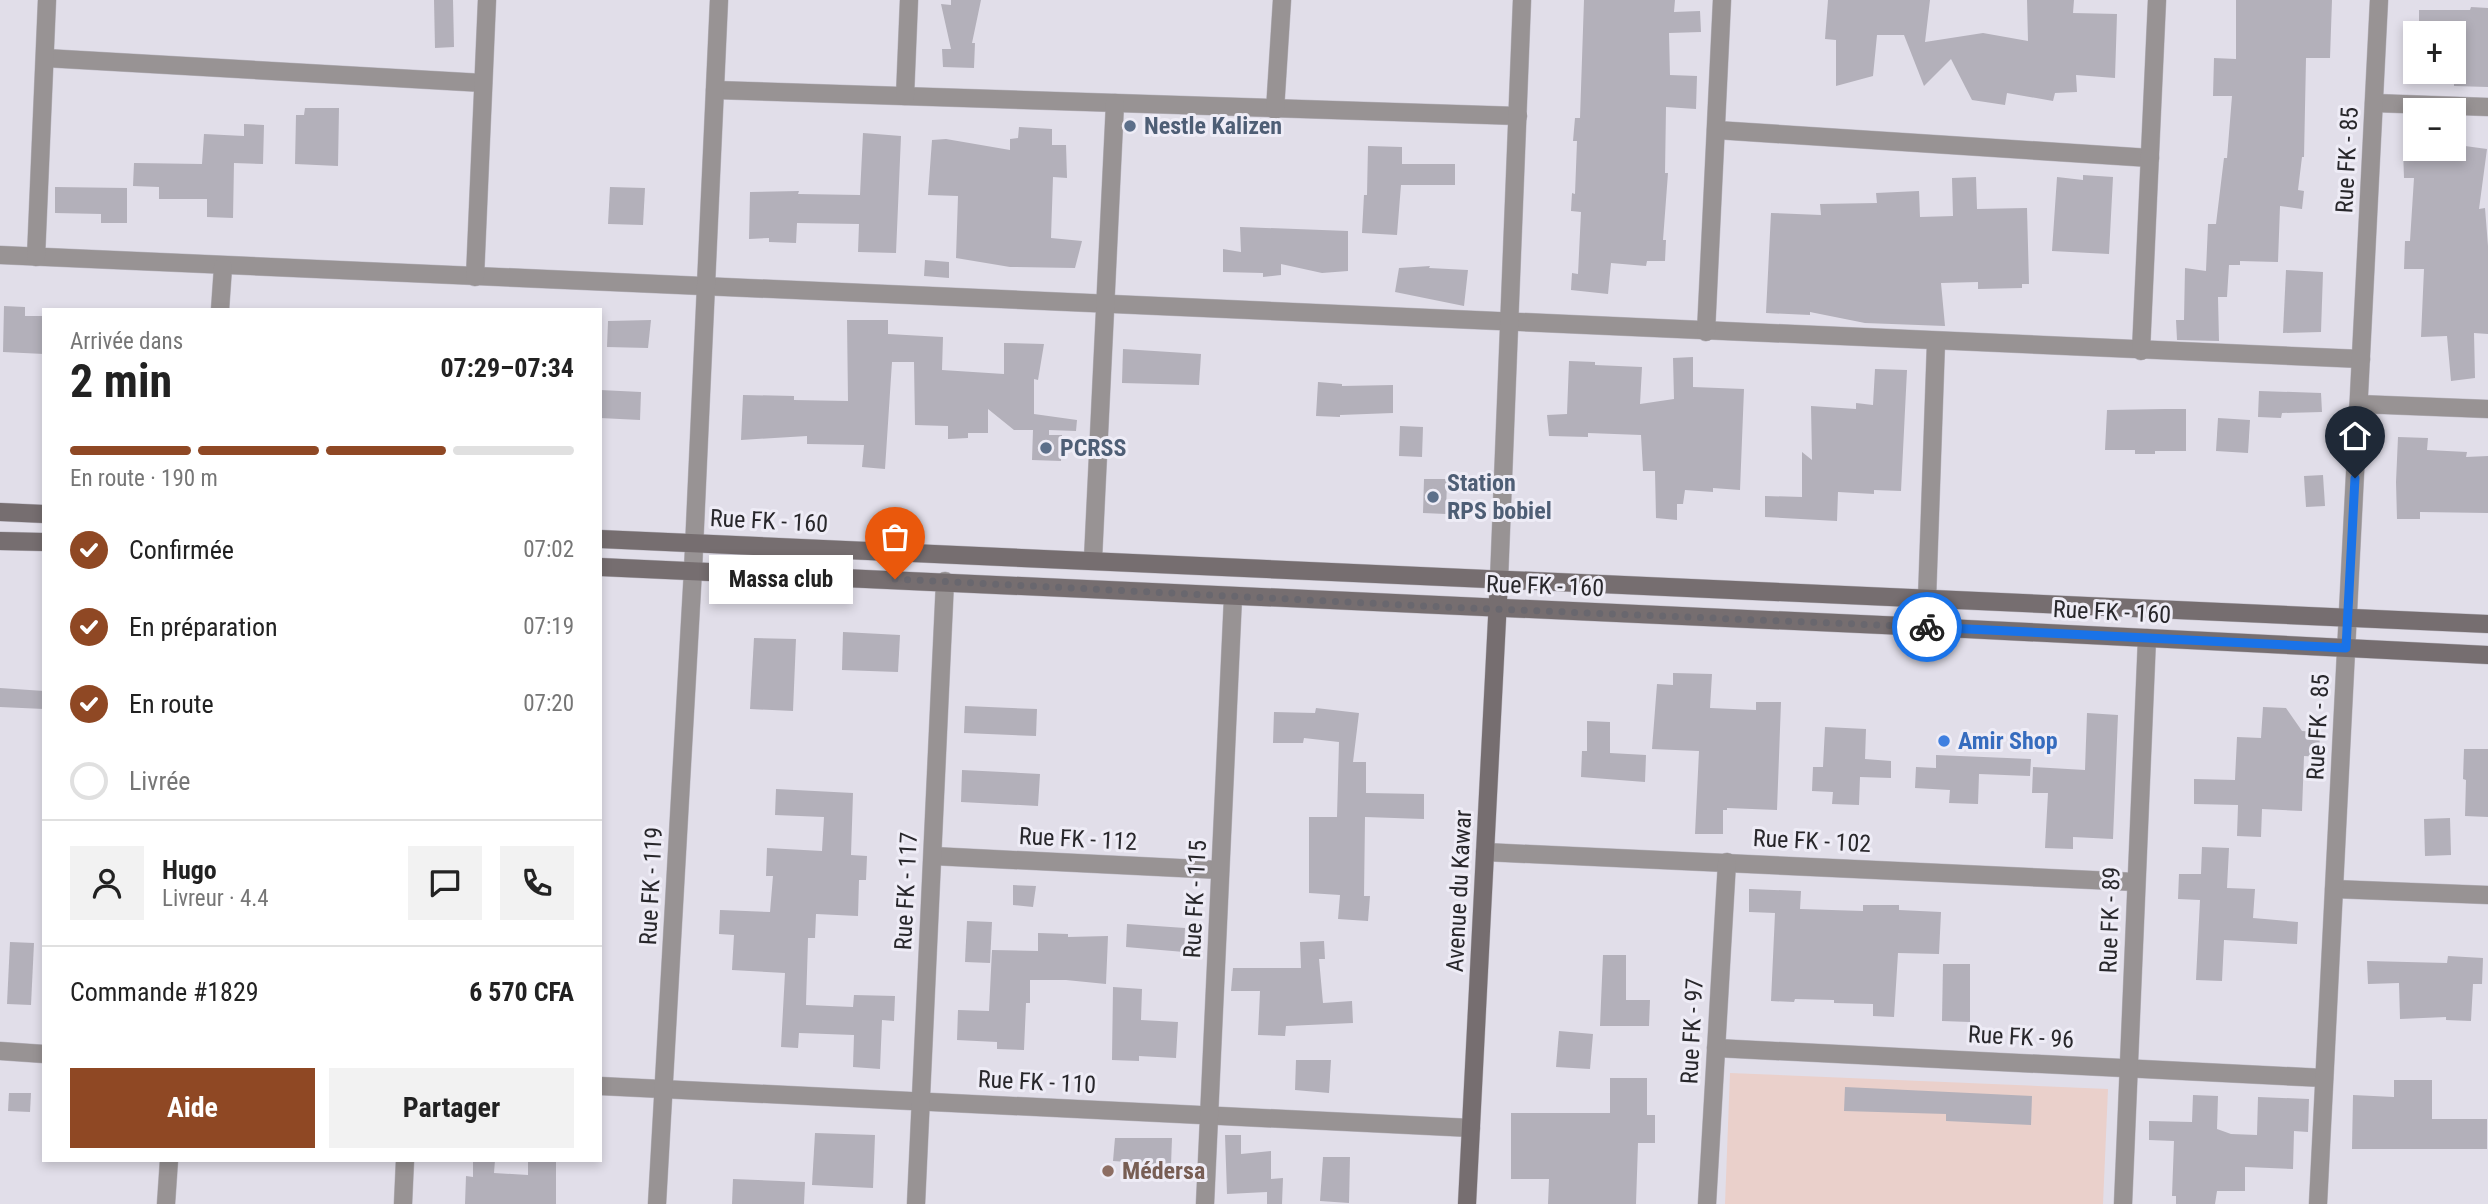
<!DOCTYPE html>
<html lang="fr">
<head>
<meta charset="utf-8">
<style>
  body { margin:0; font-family:"Roboto Condensed",sans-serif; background:#f2f2f2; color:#222; height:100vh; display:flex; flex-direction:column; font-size:26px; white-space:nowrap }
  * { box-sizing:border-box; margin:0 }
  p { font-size:23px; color:#767676 }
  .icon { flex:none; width:38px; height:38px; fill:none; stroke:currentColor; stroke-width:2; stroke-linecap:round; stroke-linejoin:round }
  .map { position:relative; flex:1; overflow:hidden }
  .sheet { position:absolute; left:42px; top:308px; width:560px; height:854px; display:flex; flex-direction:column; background:#fff; border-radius:0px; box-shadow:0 4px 10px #0003 }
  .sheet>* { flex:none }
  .buttons { position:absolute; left:2403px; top:21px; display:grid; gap:14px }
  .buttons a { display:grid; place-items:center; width:63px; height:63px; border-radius:0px; background:#fff; box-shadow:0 4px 10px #0003; font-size:35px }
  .pin { position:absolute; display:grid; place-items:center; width:60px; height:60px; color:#fff; margin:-72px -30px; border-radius:50% 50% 50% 0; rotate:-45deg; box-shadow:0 0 7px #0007 }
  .pin .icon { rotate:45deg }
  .courier { position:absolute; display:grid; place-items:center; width:70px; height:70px; margin:-35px; border:5px solid #1a73e8; border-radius:50%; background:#fff; color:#222; box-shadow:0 2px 9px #0007 }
  .bubble { position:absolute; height:49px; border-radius:0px; background:#fff; box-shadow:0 4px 10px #0003; font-size:23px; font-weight:700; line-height:49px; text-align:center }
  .summary em { font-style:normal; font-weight:700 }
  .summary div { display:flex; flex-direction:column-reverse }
  .summary { display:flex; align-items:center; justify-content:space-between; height:119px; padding:0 28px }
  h1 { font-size:46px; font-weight:700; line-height:52px }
  .bar { display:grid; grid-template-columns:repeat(4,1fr); gap:10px 7px; align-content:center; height:84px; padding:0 28px }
  .bar i { height:9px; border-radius:5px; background:#e0e0e0 }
  .bar .current { background:#8f4824 }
  .bar p { grid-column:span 4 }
  .line { display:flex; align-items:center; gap:18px; padding:0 28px; border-top:2px solid #e0e0e0 }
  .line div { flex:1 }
  .round { display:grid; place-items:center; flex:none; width:74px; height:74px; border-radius:0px; background:#f2f2f2 }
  ol { padding:0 28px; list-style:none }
  li { display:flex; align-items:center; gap:21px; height:77px }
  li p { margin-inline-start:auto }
  li .icon { padding:7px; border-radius:50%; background:#8f4824; color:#fff; stroke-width:4 }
  li:last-child { color:#767676 }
  li i { width:38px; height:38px; border:4px solid #e0e0e0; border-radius:50% }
  .button { display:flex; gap:14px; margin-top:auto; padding:14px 28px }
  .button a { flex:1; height:80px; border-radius:0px; background:#8f4824; color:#fff; font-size:28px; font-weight:700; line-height:80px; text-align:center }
  .button a+a { background:#f2f2f2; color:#222 }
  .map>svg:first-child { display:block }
</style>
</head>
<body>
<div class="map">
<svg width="2488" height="1204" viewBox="0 0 2488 1204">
  <rect width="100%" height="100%" fill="#e1dee9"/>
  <path fill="#ead0cb" d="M1730,1073L2108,1089L2103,1204H1725Z"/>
  <g fill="#b3b0ba">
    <path d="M434,0H453L454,47L435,48Z"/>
    <path d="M951,0H981L972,43H975L974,68L943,67L942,49H951L941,4L951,5Z"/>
    <path d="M1584,0H1675L1674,12L1700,11L1701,32L1669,33L1670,75L1697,76L1696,109L1666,107L1665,173H1668L1663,240H1666L1665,261H1647L1646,266L1611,263L1608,294L1571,290L1572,273L1578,274L1581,212L1571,211L1572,193L1575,194L1577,141H1573L1575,118H1580Z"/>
    <path d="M1828,0H1930L1925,42L1983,33L2028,41L2027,0H2074L2073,13L2117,14L2115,78L2076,75L2077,92L2055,93L2053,101L2007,93L2005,105L1972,100L1951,59L1924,86L1904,35H1877L1873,76L1836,86V40L1825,39Z"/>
    <path d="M2236,0H2332L2330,58H2306L2304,157H2302L2298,190L2304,191L2302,209L2280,206L2278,262L2240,261V265H2229L2227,297H2218L2219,341L2177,340L2176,320H2184L2185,268L2206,271L2208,224H2216L2224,158H2227L2232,96H2213L2214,58L2236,59Z"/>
    <path d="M2471,7L2488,8V87L2454,86V33H2419V10H2470Z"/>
    <path d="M305,108H339L338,166L295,164L296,115H304Z"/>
    <path d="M244,124L264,125L263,164L234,163L233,218L207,217V199H159V187L133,186L134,163L202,164L204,134L244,136Z"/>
    <path d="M1019,127L1052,129V145H1066L1067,178L1053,177L1051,238L1082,241L1075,268L1010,267L956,258L958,196L928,195L932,140L946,139L1010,150V139L1018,138Z"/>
    <path d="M863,133L901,136L896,253L858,252L859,224L797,223L796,243L769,242V238L749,239L750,192L799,191L798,194L860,195Z"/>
    <path d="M1368,146L1402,147V164H1455V185H1401L1397,235L1362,233L1364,195H1367Z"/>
    <path d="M2465,146L2487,149L2479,209L2485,208L2488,246V334L2474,333L2475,378L2451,381L2447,336L2421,337L2424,269H2404L2405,241H2410L2414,178H2404L2403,149H2465Z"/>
    <path d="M2083,175L2113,177L2109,254L2052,251L2057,177L2083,180Z"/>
    <path d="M1976,177L1977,209L2027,208L2029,284H2022V288L1978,289V282L1941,283L1945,326L1865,323L1810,312V315L1766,313L1771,213L1821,215L1820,204L1877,203L1876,193L1919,191L1920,217L1953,216L1952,178Z"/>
    <path d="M55,187L127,188V223H101V214L55,213Z"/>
    <path d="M610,187L645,188L643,225L608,224Z"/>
    <path d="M1240,227L1348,231V271L1322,273L1281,264V275L1263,277V273L1223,272V249L1241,252Z"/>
    <path d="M925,260L949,262V278L924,276Z"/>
    <path d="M1430,266L1429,268L1468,270L1464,306L1395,292L1399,268Z"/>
    <path d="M2286,270L2323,272L2321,332L2283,333Z"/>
    <path d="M4,306L25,307V316H44V354L3,352Z"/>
    <path d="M651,320L648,348L607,347L608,321Z"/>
    <path d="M847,320H888V334L943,337L942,370L1004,374V343L1044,344L1038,380L1034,379V414L1077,420L1076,431L1049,430V435H1062L1061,461L1032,460L1033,430H1014L988,409V433H968V438L948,439V426L915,425L914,362H892L885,469L862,467L864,445L807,444V436L741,440L743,395L794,396V400L848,401Z"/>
    <path d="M1123,349L1201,354L1199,385L1122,383Z"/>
    <path d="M1693,357V387L1744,389L1740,490L1713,488V492L1685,490L1683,504H1677V520L1656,518L1655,471H1643L1641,435L1588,433V437L1549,436L1547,415L1567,414L1569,361L1595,362V365L1642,367L1640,404L1674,399L1673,358Z"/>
    <path d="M1875,369L1907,370L1901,491L1874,490V494L1838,492L1837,521L1765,517V496L1802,497V452L1812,460L1811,406L1856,409V403L1873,405Z"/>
    <path d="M1318,382L1342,384V386L1393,385V413L1340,415V417L1316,416Z"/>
    <path d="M600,390L641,392L640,420L600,418Z"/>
    <path d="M2259,391L2321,393L2322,412L2282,413L2281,418L2258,417Z"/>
    <path d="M2165,409H2186V451H2155V454H2135V450H2105L2107,410Z"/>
    <path d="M2218,418L2250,420L2248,453L2216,451Z"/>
    <path d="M1400,426L1423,427L1422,457L1399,456Z"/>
    <path d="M2398,437L2428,438L2427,450L2467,452L2466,457L2488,456V513L2420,512V519H2397L2396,482Z"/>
    <path d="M2323,475L2325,506L2306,507L2304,476Z"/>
    <path d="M1424,479H1447L1446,514L1423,513Z"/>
    <path d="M843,632L900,635L898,672L842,670Z"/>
    <path d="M754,638L796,639L793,711L750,709Z"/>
    <path d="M1673,673L1712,674L1710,708L1756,710V702H1781L1777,810L1727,808V810H1723V834H1695L1699,751L1652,749L1657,684L1673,685Z"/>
    <path d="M0,688L44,691V709L0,707Z"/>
    <path d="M965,706L1037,709L1036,736L964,733Z"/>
    <path d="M2263,707L2286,708L2302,731L2320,732L2319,757L2304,756L2302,811L2262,809L2261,837L2237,836L2238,805L2194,804V779L2235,780L2237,737L2261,738Z"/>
    <path d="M1316,708L1359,713L1353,762H1366V793L1424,794V819L1365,817L1364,896H1370L1368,921L1338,919L1340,895L1309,893V817H1337L1339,742L1304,738L1303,743H1273L1274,712L1315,713Z"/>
    <path d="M2087,713L2118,715L2113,839L2073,837V849L2045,848L2048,793H2032L2033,767L2085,770Z"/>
    <path d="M1587,721L1610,722V753L1646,755L1645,782L1581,777L1582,751H1587Z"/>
    <path d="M1825,727L1866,729L1865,759L1891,761V778L1860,777L1859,805L1832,804L1833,792L1812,791L1813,767H1823Z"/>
    <path d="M2464,749H2488V817L2465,816L2466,780L2463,779Z"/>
    <path d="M1936,755L2031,759L2030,776L1979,774L1978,804L1949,803L1950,790L1915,788L1916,767L1936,768Z"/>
    <path d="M962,770L1040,774L1038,806L961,802Z"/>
    <path d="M776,789L853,793L851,855L867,856L866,880H859L858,916L816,914L815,938H808L806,1005L853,1007L854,995L895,996L894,1021L882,1020L880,1069L853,1067L854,1035L799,1033L798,1048L781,1047L785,973L732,970L734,935L719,934L720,910L770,912L773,876H766L767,848L822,851L824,817L775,815Z"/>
    <path d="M2450,818L2451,855L2425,856L2424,819Z"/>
    <path d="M2202,847L2229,848L2227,888L2255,889L2253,918L2298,922L2297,944L2224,940L2222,981L2196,980L2200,900L2178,899L2179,874H2201Z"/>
    <path d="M1013,885L1036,886L1033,907L1013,905Z"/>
    <path d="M1749,889L1801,891L1800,909L1863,911V905H1899V910L1941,912L1939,954L1898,953L1894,1017L1873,1016V1004L1834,1003V1000L1795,999L1794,1002L1771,1001L1775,913L1749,912Z"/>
    <path d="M967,921L992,922L990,963L965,962Z"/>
    <path d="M1127,924L1185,928L1184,952L1126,947Z"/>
    <path d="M1038,933L1068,934V937L1108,936L1106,984L1066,980H1030V1003H1026L1024,1050L997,1049V1042L957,1040L958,1010L989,1011L992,950L1038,951Z"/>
    <path d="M1324,941L1325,959H1319L1323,1003L1352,1001L1353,1023L1286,1026L1285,1036L1258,1035L1260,991H1231L1233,968H1301L1300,942Z"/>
    <path d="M10,942L34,943L31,1005L7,1004Z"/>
    <path d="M1603,955H1626V1000H1650L1649,1026H1600Z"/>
    <path d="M2448,956L2483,958L2482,984H2473L2471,1021L2446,1020V1017L2400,1019L2399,983L2368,984L2367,961L2447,963Z"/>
    <path d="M1943,964H1970V1022L1942,1021Z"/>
    <path d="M1113,987L1142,989L1141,1020L1178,1022L1176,1058L1139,1056V1061L1112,1060Z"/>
    <path d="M1559,1031L1593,1034L1590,1069L1556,1067Z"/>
    <path d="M1296,1060H1331L1329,1093L1295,1090Z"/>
    <path d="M1610,1078H1647V1115H1655V1143H1638L1636,1204H1548L1549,1179H1511V1113H1610Z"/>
    <path d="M2394,1080H2432V1119H2487V1149H2352L2353,1095L2394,1097Z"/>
    <path d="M1845,1087L2032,1096L2031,1125L1946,1121V1114L1844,1111Z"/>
    <path d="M9,1093H31L30,1112L8,1111Z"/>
    <path d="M2193,1095L2218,1096L2217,1129L2231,1134L2257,1135L2258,1097L2309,1099L2308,1132L2294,1131L2293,1169L2245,1167V1191H2217L2215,1204H2176V1196H2172L2174,1141L2149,1140V1121L2192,1122Z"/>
    <path d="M815,1133L875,1135L873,1188L812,1185Z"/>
    <path d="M1225,1135H1241V1154L1271,1151V1179L1283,1178L1282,1204H1267V1192L1227,1194Z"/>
    <path d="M1115,1138H1172L1171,1165L1113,1161Z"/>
    <path d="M1323,1157H1350L1349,1203L1320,1201Z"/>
    <path d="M473,1160H495L494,1173L528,1175V1160H556V1204H465L466,1176L473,1177Z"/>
    <path d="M733,1179L805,1182L804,1204H732Z"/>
  </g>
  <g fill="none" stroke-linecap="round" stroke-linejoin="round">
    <g stroke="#bcb9c3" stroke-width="19">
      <g id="street">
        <path d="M45,58L483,83"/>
        <path d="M715,90L1518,116"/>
        <path d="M905,96L909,0"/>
        <path d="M2374,103L2488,107"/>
        <path d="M1275,110L1282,0"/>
        <path d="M1716,130L2150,158"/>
        <path d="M0,255L2361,359"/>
        <path d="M36,257L47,0"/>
        <path d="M475,277L487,0"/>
        <path d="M220,310L223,267"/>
        <path d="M1706,332L1722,0"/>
        <path d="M2141,351L2157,0"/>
        <path d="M2359,404L2488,409"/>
        <path d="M1093,559L1115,103"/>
        <path d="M1499,580L1522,0"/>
        <path d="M1927,599L1936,342"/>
        <path d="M1485,852L2136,882"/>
        <path d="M933,856L1220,870"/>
        <path d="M2334,889L2488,895"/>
        <path d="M1716,1048L2324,1078"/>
        <path d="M0,1051L44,1054"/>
        <path d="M600,1086L1471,1128"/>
        <path d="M166,1204L169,1160"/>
        <path d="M403,1204L405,1160"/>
        <path d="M657,1204L693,570L719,0"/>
        <path d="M916,1204L945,581"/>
        <path d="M1205,1204L1233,597"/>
        <path d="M1707,1204L1727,862"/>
        <path d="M2123,1204L2147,638"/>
        <path d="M2318,1204L2379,0"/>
      </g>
    </g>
    <g stroke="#bcb9c3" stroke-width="19">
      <g id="secondary">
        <path d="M0,512L44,514"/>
        <path d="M600,539L2488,624"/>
        <path d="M0,541L44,542"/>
        <path d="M600,567L1926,627L2488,655"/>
        <path d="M1467,1204L1499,580"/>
      </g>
    </g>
    <use href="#street" stroke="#989394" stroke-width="18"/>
    <use href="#secondary" stroke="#766e70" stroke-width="18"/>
  </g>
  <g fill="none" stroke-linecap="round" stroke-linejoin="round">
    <path stroke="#69676e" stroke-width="7" stroke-dasharray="0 12.6" d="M895,579L1445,607L1927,627"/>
    <path stroke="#1a73e8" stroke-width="9" d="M1927,627L2346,648L2355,478"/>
  </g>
  <g fill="#5c6f8a" stroke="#eeecf6" stroke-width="2.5">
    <circle cx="1130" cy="126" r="7"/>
    <circle cx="1046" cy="448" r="7"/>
    <circle cx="1433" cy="497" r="7"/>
  </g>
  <circle fill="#3f7fe0" stroke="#eeecf6" stroke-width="2.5" cx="1944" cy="741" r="7"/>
  <circle fill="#8d6e63" stroke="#eeecf6" stroke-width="2.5" cx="1108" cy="1171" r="7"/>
  <g text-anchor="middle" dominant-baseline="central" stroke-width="6" stroke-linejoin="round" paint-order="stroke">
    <g font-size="24" font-weight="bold" fill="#4e5e75" stroke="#eeecf6" text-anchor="start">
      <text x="1144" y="126">Nestle Kalizen</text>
      <text x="1060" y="448">PCRSS</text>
      <text x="1447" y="483">Station<tspan x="1447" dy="28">RPS bobiel</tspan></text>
    </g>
    <g font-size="24" fill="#28272b" stroke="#eeecf6">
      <text transform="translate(2347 160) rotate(-87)">Rue FK - 85</text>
      <text transform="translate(769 521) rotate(3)">Rue FK - 160</text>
      <text transform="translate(1545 586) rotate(2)">Rue FK - 160</text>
      <text transform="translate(2112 612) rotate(3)">Rue FK - 160</text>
      <text transform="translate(2318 727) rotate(-87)">Rue FK - 85</text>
      <text transform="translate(1078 839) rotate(3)">Rue FK - 112</text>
      <text transform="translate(1812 841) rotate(3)">Rue FK - 102</text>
      <text transform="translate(651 886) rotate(-87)">Rue FK - 119</text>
      <text transform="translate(906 891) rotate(-87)">Rue FK - 117</text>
      <text transform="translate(1459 891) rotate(-87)">Avenue du Kawar</text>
      <text transform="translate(1195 899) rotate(-87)">Rue FK - 115</text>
      <text transform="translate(2110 920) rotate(-88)">Rue FK - 89</text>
      <text transform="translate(1692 1031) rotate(-87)">Rue FK - 97</text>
      <text transform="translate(2021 1037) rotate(3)">Rue FK - 96</text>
      <text transform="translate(1037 1082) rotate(3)">Rue FK - 110</text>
    </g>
    <g font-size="24" font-weight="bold" fill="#366cbe" stroke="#eeecf6" text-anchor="start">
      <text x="1958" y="741">Amir Shop</text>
    </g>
    <g font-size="24" font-weight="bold" fill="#785e54" stroke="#eeecf6" text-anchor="start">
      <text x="1122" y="1171">Médersa</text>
    </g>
  </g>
</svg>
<div class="buttons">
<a>+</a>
<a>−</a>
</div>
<div class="pin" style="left:895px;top:579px;background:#ea580c"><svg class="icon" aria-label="bag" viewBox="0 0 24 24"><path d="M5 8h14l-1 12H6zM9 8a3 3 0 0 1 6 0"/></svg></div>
<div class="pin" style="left:2355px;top:478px;background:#1f2937"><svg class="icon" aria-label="home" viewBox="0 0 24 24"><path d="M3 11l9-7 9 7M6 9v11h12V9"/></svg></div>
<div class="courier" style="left:1927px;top:627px"><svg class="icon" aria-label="bike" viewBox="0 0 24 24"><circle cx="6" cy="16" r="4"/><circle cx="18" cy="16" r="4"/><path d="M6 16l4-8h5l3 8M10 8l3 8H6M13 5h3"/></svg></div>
<div class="bubble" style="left:709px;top:555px;width:144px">Massa club</div>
<section class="sheet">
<div class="summary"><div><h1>2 min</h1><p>Arrivée dans</p></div><em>07:29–07:34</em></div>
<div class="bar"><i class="current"></i><i class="current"></i><i class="current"></i><i></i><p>En route · 190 m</p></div>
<ol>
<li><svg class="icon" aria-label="check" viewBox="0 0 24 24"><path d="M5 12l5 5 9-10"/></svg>Confirmée<p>07:02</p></li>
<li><svg class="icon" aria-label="check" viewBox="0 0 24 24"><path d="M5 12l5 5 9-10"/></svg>En préparation<p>07:19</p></li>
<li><svg class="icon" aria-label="check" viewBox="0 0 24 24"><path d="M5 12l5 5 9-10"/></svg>En route<p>07:20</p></li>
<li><i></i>Livrée</li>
</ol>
<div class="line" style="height:126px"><a class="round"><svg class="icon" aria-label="person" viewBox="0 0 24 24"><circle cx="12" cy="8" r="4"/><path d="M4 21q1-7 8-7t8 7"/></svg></a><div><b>Hugo</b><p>Livreur · 4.4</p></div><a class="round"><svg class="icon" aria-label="chat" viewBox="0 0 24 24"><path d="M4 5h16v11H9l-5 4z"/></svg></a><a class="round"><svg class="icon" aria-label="phone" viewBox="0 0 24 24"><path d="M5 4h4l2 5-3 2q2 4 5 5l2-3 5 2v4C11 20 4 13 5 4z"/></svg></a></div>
<div class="line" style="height:91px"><div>Commande #1829</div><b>6 570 CFA</b></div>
<div class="button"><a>Aide</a><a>Partager</a></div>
</section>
</div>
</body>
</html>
